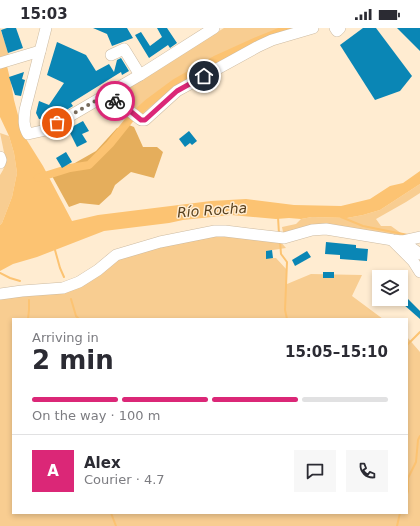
<!DOCTYPE html>
<html lang="en">
<head>
<meta charset="utf-8">
<style>
  body { margin:0; font-family:"DejaVu Sans",sans-serif; background:#f7f7f7; color:#2b2b33; height:100vh; display:flex; flex-direction:column; font-size:15px; white-space:nowrap }
  * { box-sizing:border-box; margin:0 }
  p { font-size:13px; color:#7c7c81 }
  .icon { flex:none; width:22px; height:22px; fill:none; stroke:currentColor; stroke-width:2; stroke-linecap:round; stroke-linejoin:round }
  .map { position:relative; flex:1; overflow:hidden }
  .panel { position:absolute; left:12px; top:290px; width:396px; height:196px; display:flex; flex-direction:column; background:#fff; border-radius:0px; box-shadow:0 2px 6px #0003 }
  .panel>* { flex:none }
  .controls { position:absolute; left:372px; top:242px; display:grid; gap:8px }
  .controls a { display:grid; place-items:center; width:36px; height:36px; border-radius:0px; background:#fff; box-shadow:0 2px 6px #0003; font-size:20px }
  .pin { position:absolute; display:grid; place-items:center; width:34px; height:34px; color:#fff; margin:-17px; border:2px solid #fff; border-radius:50%; box-shadow:0 1px 4px #0007 }
  .courier { position:absolute; display:grid; place-items:center; width:40px; height:40px; margin:-20px; border:3px solid #db2777; border-radius:50%; background:#fff; color:#222; box-shadow:0 1px 5px #0007 }
  .head em { font-style:normal; font-weight:600 }
  .head div { display:flex; flex-direction:column-reverse }
  .head { display:flex; align-items:center; justify-content:space-between; height:68px; padding:0 20px }
  h1 { font-size:26px; font-weight:600; line-height:30px }
  .bar { display:grid; grid-template-columns:repeat(4,1fr); gap:6px 4px; align-content:center; height:48px; padding:0 20px }
  .bar i { height:5px; border-radius:3px; background:#e1e1e2 }
  .bar .selected { background:#db2777 }
  .bar p { grid-column:span 4 }
  .line { display:flex; align-items:center; gap:10px; padding:0 20px; border-top:1px solid #e1e1e2 }
  .line div { flex:1 }
  .round { display:grid; place-items:center; flex:none; width:42px; height:42px; border-radius:0px; background:#f7f7f7 }
  .status { display:flex; justify-content:space-between; align-items:center; height:28px; padding:0 20px; background:#fff; direction:ltr }
  .status svg { height:11px; fill:currentColor }
  .map>svg:first-child { display:block }
</style>
</head>
<body>
<div class="status"><b>15:03</b><svg viewBox="0 0 49 12"><path d="M0 12V9h3v3zM5 12V6h3v6zM10 12V3h3v9zM15 12V0h3v12zM26 1h20v11H26zM47 4h2v5h-2z"/></svg></div>
<div class="map">
<svg width="420" height="498" viewBox="0 0 420 498">
  <rect width="100%" height="100%" fill="#ffecd1"/>
  <g fill="#f8cd91">
    <path d="M0,0L9,27L0,30Z"/>
    <path d="M224,0H280L279,6L143,88L113,68Z"/>
    <path d="M0,105L9,108L14,125L17,145L12,169L2,195L0,197V147L3,142L6,134Z"/>
    <path d="M420,156V165L406,174L376,191L381,198H391L405,208L283,204L282,199L296,196L301,191L312,189L347,190L363,187L380,182Z"/>
    <path d="M218,205L279,212L286,220L266,223V230H276L287,242V256L311,246L362,247L352,268L383,291H13V485H407V309L420,324V498H0V270L49,264L116,231L161,216Z"/>
  </g>
  <path fill="#e5ae5c" d="M129,97L134,99L143,119H157L163,124L154,150L131,144L115,157L111,166L99,177L80,175L69,179L52,148L96,123L117,100Z"/>
  <path fill="#fcc372" d="M7,38L11,55L14,72L23,106L43,138L72,193L98,187L211,173L246,171L294,177L341,178L370,171L390,158L403,155L420,143V156L380,182L363,187L347,190L312,189L301,191L289,190L276,191L231,187L183,192L169,195L104,203L37,229L13,236L0,243V197L2,195L12,169L17,145L14,125L9,108L0,89V40Z"/>
  <g fill="none" stroke-linecap="round" stroke-linejoin="round">
    <g stroke="#fcc372" stroke-width="2">
      <path d="M278,189L279,206"/>
      <path d="M341,189L363,198L408,207"/>
      <path d="M280,213L281,226L287,234L285,282L287,291"/>
      <path d="M55,222L60,240L64,249"/>
      <path d="M0,245L10,250L20,253"/>
      <path d="M71,271L76,288L79,291"/>
      <path d="M28,291L29,282V272"/>
      <path d="M407,317L420,304"/>
      <path d="M407,466L408,463V450L416,434L418,412L420,408"/>
      <path d="M111,485L116,498"/>
      <path d="M397,498L400,485"/>
    </g>
    <path stroke="#fcc372" stroke-width="8" d="M38,150L70,140L89,137L110,116L130,91L148,75L175,55L215,32L257,13L289,0"/>
  </g>
  <g fill="#0a86b5">
    <path d="M7,0H16L23,20L8,25L1,2Z"/>
    <path d="M93,0H127L133,10L112,18L107,6Z"/>
    <path d="M157,0H167L177,15L170,20L168,17L149,30L135,7L141,4L150,18L162,9Z"/>
    <path d="M363,0H376L412,48L400,63L375,72L340,17Z"/>
    <path d="M397,0H420V23Z"/>
    <path d="M57,14L86,27L96,43L109,36L114,44L117,32L121,30L129,43L122,47L121,44L71,75L73,78L58,87L57,84L45,92L39,91L36,85L39,73L49,77L64,55L47,47Z"/>
    <path d="M24,44L22,51L25,52L21,68L15,67L9,49Z"/>
    <path d="M83,93L89,103L82,106L87,114L77,119L68,101Z"/>
    <path d="M189,103L197,113L192,117L190,115L185,119L179,111Z"/>
    <path d="M66,124L72,134L62,140L56,130Z"/>
    <path d="M326,214L356,217V220L368,221L367,233L340,231V227L325,226Z"/>
    <path d="M272,222L273,230L266,231V223Z"/>
    <path d="M307,223L311,229L295,238L292,232Z"/>
    <rect x="323" y="244" width="11" height="6"/>
    <path d="M408,271L420,283V291L403,276Z"/>
  </g>
  <g fill="none" stroke-linecap="round" stroke-linejoin="round">
    <g stroke="#cdbba2" stroke-width="12">
      <g id="minor">
        <path d="M46,0L25,82C24,91 23,98 28,106L46,102L140,47L214,0"/>
        <path d="M335,0L337,3L340,0"/>
        <path d="M111,27L124,21L140,47"/>
        <path d="M0,35L40,23"/>
        <path d="M103,68C120,74 128,82 141,92H145L177,63L259,18L272,12L313,0"/>
        <path d="M0,129L1,132L0,135"/>
        <path d="M392,212L413,233L420,244"/>
        <path d="M402,213L420,226"/>
        <path d="M0,266L22,263L63,260L79,254L98,242L116,227L160,214L215,203H225L284,210L312,202L326,201L393,212L402,213L420,209"/>
      </g>
    </g>
    <use href="#minor" stroke="#fff" stroke-width="11"/>
  </g>
  <g fill="none" stroke-linecap="round" stroke-linejoin="round">
    <path stroke="#776b5c" stroke-width="4" stroke-dasharray="0 7.2" d="M57,95L104,68L115,73"/>
    <path stroke="#db2777" stroke-width="5" d="M115,73L129,82L141,92H145L177,63L204,48"/>
  </g>
  <g text-anchor="middle" dominant-baseline="central" stroke-width="3" stroke-linejoin="round" paint-order="stroke">
    <g font-size="14" font-style="italic" fill="#58411e" stroke="#ffecd1">
      <text transform="translate(212 182) rotate(-4)">Río Rocha</text>
    </g>
  </g>
</svg>
<div class="controls">
<a><svg class="icon" aria-label="layers" viewBox="0 0 24 24"><path d="M12 4l9 5-9 5-9-5zM3 14l9 5 9-5"/></svg></a>
</div>
<div class="pin" style="left:57px;top:95px;background:#ea580c"><svg class="icon" aria-label="bag" viewBox="0 0 24 24"><path d="M5 8h14l-1 12H6zM9 8a3 3 0 0 1 6 0"/></svg></div>
<div class="pin" style="left:204px;top:48px;background:#1f2937"><svg class="icon" aria-label="home" viewBox="0 0 24 24"><path d="M3 11l9-7 9 7M6 9v11h12V9"/></svg></div>
<div class="courier" style="left:115px;top:73px"><svg class="icon" aria-label="bike" viewBox="0 0 24 24"><circle cx="6" cy="16" r="4"/><circle cx="18" cy="16" r="4"/><path d="M6 16l4-8h5l3 8M10 8l3 8H6M13 5h3"/></svg></div>
<section class="panel">
<div class="head"><div><h1>2 min</h1><p>Arriving in</p></div><em>15:05–15:10</em></div>
<div class="bar"><i class="selected"></i><i class="selected"></i><i class="selected"></i><i></i><p>On the way · 100 m</p></div>
<div class="line" style="height:72px"><b class="round" style="background:#db2777;color:#fff">A</b><div><b>Alex</b><p>Courier · 4.7</p></div><a class="round"><svg class="icon" aria-label="chat" viewBox="0 0 24 24"><path d="M4 5h16v11H9l-5 4z"/></svg></a><a class="round"><svg class="icon" aria-label="phone" viewBox="0 0 24 24"><path d="M5 4h4l2 5-3 2q2 4 5 5l2-3 5 2v4C11 20 4 13 5 4z"/></svg></a></div>
</section>
</div>
</body>
</html>
